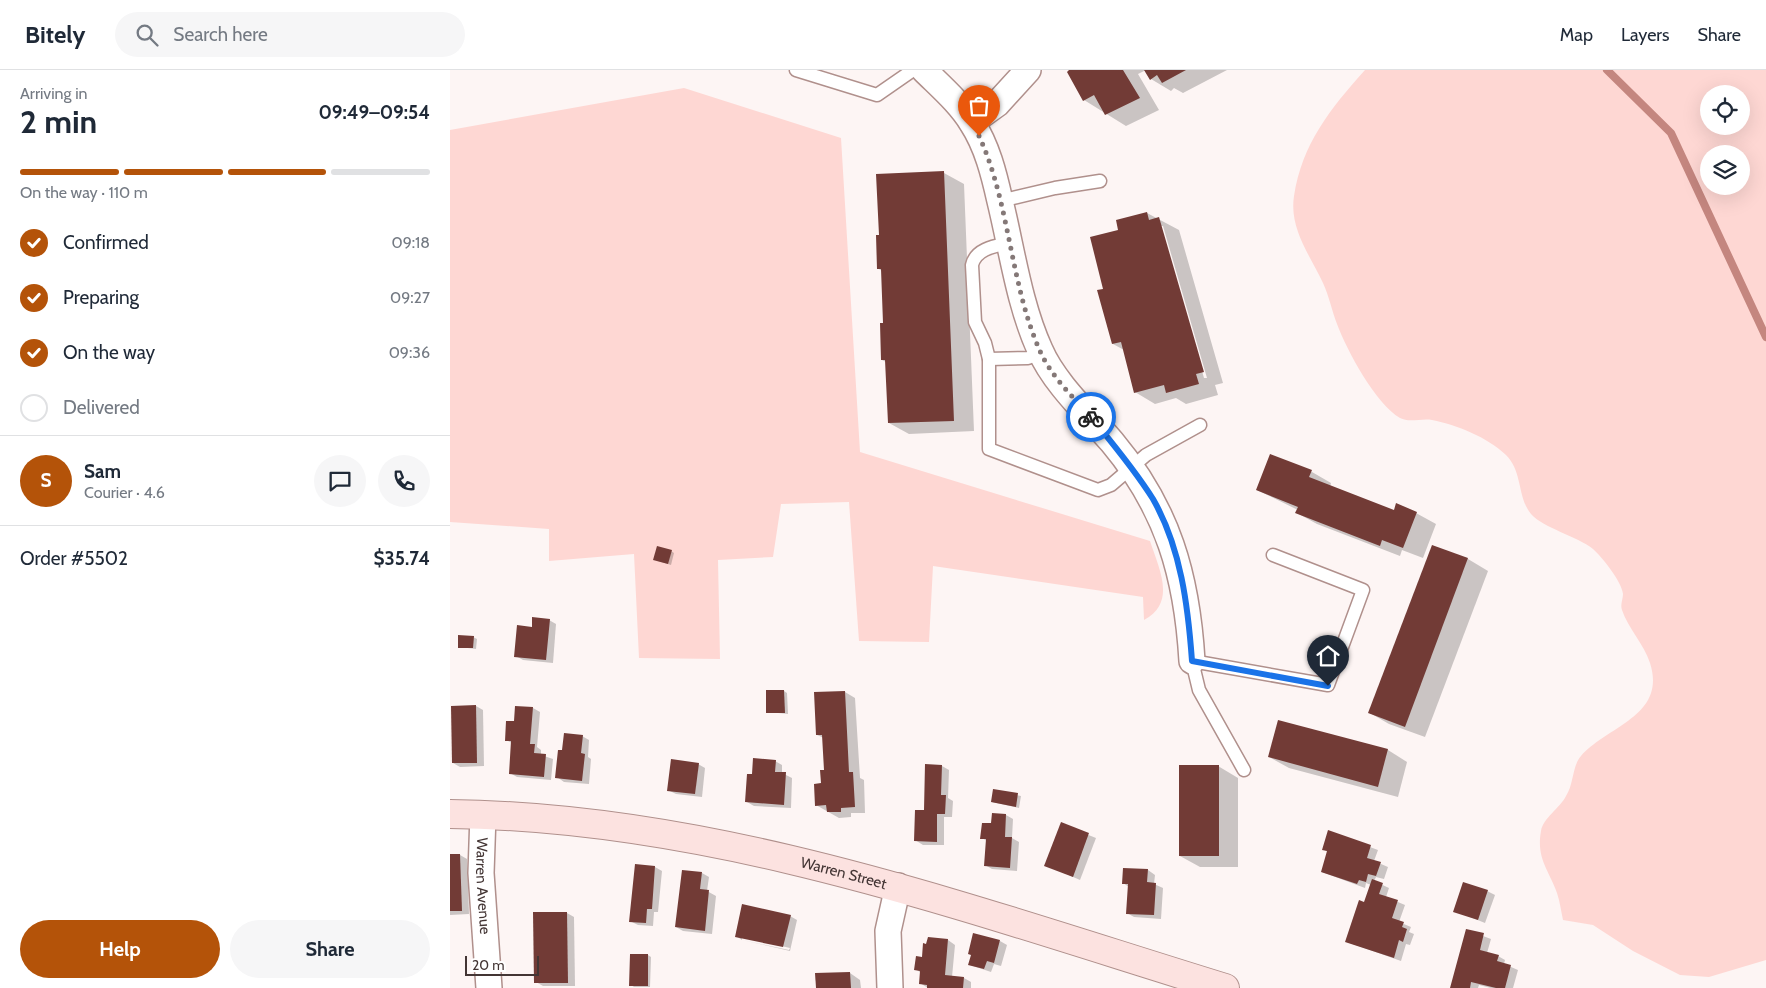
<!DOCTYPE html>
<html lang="en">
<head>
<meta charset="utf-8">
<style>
  body { margin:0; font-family:Cabin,sans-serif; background:#f6f6f7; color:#1f2937; height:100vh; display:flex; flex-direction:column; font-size:19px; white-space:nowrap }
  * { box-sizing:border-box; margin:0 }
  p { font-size:16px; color:#747a83 }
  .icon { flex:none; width:28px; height:28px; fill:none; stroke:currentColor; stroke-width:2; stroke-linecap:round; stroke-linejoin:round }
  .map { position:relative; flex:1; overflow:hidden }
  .drawer { display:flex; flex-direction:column; background:#fff; width:450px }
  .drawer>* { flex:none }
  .controls { position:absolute; left:1250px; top:15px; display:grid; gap:10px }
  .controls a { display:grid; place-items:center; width:50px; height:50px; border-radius:50%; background:#fff; box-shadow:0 5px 20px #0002; font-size:25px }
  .scale { position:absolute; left:15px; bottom:12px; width:74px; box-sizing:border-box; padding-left:5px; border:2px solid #433534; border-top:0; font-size:14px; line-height:18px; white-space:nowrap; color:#433534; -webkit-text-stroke:4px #fff; paint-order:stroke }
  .pin { position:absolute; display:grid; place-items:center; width:42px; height:42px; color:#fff; margin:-51px -21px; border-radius:50% 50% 50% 0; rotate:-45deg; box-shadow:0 0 5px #0007 }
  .pin .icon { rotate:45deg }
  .courier { position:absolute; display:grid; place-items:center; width:50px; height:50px; margin:-25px; border:4px solid #1a73e8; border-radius:50%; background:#fff; color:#222; box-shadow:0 1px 6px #0007 }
  .overview em { font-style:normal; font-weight:700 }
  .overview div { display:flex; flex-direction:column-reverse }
  .overview { display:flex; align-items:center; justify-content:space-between; height:85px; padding:0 20px }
  h1 { font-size:32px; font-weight:700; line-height:38px }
  .bar { display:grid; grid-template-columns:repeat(4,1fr); gap:8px 5px; align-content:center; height:60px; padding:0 20px }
  .bar i { height:6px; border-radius:4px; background:#e0e1e3 }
  .bar .selected { background:#b45309 }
  .bar p { grid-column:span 4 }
  .line { display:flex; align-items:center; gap:12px; padding:0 20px; border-top:1px solid #e0e1e3 }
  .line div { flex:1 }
  .round { display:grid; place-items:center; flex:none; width:52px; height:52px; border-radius:26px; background:#f6f6f7 }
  ol { padding:0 20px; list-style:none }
  li { display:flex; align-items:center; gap:15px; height:55px }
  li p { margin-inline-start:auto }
  li .icon { padding:5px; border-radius:50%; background:#b45309; color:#fff; stroke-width:4 }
  li:last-child { color:#747a83 }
  li i { width:28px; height:28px; border:2px solid #e0e1e3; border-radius:50% }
  .primary-button { display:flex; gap:10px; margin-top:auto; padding:10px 20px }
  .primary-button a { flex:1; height:58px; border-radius:30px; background:#b45309; color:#fff; font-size:20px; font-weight:700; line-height:58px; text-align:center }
  .primary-button a+a { background:#f6f6f7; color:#1f2937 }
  header { display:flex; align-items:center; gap:30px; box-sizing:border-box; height:70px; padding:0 25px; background:#fff; border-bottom:1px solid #e0e1e3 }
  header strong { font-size:24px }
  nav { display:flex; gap:28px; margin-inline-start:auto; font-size:18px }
  .search { width:350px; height:45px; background:#f6f6f7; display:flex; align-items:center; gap:12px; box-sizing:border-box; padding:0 18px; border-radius:28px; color:#747a83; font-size:19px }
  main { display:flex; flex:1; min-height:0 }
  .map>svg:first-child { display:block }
</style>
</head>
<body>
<header>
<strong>Bitely</strong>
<div class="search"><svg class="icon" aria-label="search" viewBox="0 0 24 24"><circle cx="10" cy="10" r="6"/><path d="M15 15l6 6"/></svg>Search here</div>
<nav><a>Map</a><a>Layers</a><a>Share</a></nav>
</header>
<main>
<section class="drawer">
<div class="overview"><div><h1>2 min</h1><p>Arriving in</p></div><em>09:49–09:54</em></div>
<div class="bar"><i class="selected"></i><i class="selected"></i><i class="selected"></i><i></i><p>On the way · 110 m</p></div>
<ol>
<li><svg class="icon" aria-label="check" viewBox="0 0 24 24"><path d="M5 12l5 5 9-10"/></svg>Confirmed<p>09:18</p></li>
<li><svg class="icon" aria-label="check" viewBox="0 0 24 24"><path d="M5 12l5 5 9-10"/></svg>Preparing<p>09:27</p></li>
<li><svg class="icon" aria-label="check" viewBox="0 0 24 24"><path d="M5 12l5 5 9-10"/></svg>On the way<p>09:36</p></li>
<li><i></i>Delivered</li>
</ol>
<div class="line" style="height:90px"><b class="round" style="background:#b45309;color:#fff">S</b><div><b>Sam</b><p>Courier · 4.6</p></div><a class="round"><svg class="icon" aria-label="chat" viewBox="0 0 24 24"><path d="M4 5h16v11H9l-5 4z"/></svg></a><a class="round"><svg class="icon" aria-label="phone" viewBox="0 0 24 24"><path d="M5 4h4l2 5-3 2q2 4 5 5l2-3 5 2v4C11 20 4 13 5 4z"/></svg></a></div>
<div class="line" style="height:65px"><div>Order #5502</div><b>$35.74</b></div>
<div class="primary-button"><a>Help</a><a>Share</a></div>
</section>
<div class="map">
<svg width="1316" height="918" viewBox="0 0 1316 918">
  <rect width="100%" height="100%" fill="#fdf5f4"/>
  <g fill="#fed7d3" fill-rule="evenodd">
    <path d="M915,0H1316V890L1259,907L1230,905L1183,881L1143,855L1113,850C1111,841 1110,832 1107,823C1099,800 1086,789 1091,761C1093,748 1110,738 1116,726C1124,714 1122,696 1131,686C1157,656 1217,646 1200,593C1194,574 1178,558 1172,540C1170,535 1173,529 1173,524C1172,512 1152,487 1143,479C1127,466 1093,458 1081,444C1067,427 1073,402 1056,385C1037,367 1007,355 982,350C972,348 959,353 950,348C926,334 897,281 887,254C882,241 879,226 873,213C860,185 839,159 844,126C852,74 880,39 915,0ZM1259,24H1291V56H1259ZM1259,84H1291V116H1259Z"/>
    <path d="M234,18L391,68L410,382L700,471C709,499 727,532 694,550L693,527L483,496L479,572L409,571L399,432L331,434L323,487L268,490L270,589L189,588L184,484L99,491V459L0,452V60Z"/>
  </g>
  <g fill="#0003" fill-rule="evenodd">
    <path d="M622,0H777L733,23L724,18L721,21L701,9L696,0L688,4L709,40L676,56L634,30Z"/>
    <path d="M494,103L514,114L524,361L459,364L439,353L436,292L432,290L434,255L432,201L429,199L430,166Z"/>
    <path d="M697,143L729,160L773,313L765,315L768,325L736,334L726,328L705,334L685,322L674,280L663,274L655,220L670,161ZM711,156H713L757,308H754Z"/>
    <path d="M820,386L862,402L881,413L880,417L945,442L966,443L986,454L973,488L952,480L950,486L867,454L847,443L848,440L807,420Z"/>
    <path d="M983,476L1018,489L1038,501L975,667L939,654L920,643Z"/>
    <path d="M221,481L224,483L221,495L208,491Z"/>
    <path d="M99,550L106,554L103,593L73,590L66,586L83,558Z"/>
    <path d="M23,567L27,569L26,579L9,577Z"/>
    <path d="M334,621L337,623L338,644L318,642Z"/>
    <path d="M395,622L405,628L410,708L414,710L415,743H401V747L389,748L366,735L375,701L374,668L367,665Z"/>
    <path d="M26,636L33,640L34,696L10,697L3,693Z"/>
    <path d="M83,638L90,642L87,677L91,680V685L103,689L101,710L67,707L60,703L62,673L56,670L65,653Z"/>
    <path d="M132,666L139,670L138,687L141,689L139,714L114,712L107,707L113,682Z"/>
    <path d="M938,680L957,692L948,727L839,698L819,687Z"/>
    <path d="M325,691L332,695V703L342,708L341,738L304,736L297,732L304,705Z"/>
    <path d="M248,694L255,698L252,727L226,724L218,720Z"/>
    <path d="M492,696L499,700L498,728L503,731L502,747H494V775H473L465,770Z"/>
    <path d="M768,696L788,708V797H750L730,786Z"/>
    <path d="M544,720L571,726L569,738L542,732Z"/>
    <path d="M543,744L556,745L563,749L562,768L569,772L567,801L542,799L535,795L537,771L532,768L542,755Z"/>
    <path d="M611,754L646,768L630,810L596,795Z"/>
    <path d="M879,762L928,780L924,791L938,797L934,809L926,807L924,811L939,818L936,827L955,835L949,852L961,857L959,862L964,864L960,875L956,874L951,891L897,872L915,833L921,815L916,813L915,818L872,802L878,782L873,779Z"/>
    <path d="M0,785H10L17,789L19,844L0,845Z"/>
    <path d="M186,796L205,797L212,801L208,842H204L203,856L188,855L180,851Z"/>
    <path d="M698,800L705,805L704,814L713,818L711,849L684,847L677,843L679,817L673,813Z"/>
    <path d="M252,803L259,807L257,821L266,826L262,864L233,861L226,857Z"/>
    <path d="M1037,821L1045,825L1035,853L1005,841Z"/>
    <path d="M117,843L124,847L125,916H93L86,912Z"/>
    <path d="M340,846L347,850L340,881L292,870L339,880L340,878L292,867V870L286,866Z"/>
    <path d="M1017,860L1041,869L1037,883L1048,886L1055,890L1054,894L1068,900L1063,918H1041L1029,915L1028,918H1002Z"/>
    <path d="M498,870L505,875L502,907L514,908L521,912V918H478L470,913L471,903L466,899L473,888Z"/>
    <path d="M550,871L557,875L551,896L544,894L541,902L520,895Z"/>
    <path d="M198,885L201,887L200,917H184L181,915Z"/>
    <path d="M400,903L410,910L411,918H367Z"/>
  </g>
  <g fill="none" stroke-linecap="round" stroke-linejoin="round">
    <path stroke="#c4867f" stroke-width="8" d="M1157,0L1221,63L1316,267"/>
  </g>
  <g fill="#723b36">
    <path d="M619,0H673L690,28L655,45L644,25L633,31L617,2Z"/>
    <path d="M694,0H736L712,13L707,5L700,10Z"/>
    <path d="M494,101L504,351L438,353L435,290H431L430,253H433L431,199H427L426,165H429L426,104Z"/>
    <path d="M697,142L699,150L709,147L754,302L746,304L749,314L716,323L714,315L684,323L671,272L662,274L647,220L653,219L640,167L668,160L666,150Z"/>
    <path d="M820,384L862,400L859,407L944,440L946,433L967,442L953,478L932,470L930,476L845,443L848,437L806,420Z"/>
    <path d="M982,475L1018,488L955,657L918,643Z"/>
    <path d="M207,476L222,480L218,494L203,490Z"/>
    <path d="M82,547L100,549L96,590L64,587L67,555L82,557Z"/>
    <path d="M8,565L24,566L23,578H8Z"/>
    <path d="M316,620H334L335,643H316Z"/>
    <path d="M395,621L399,702H403L405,737L391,738V742H377L376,735L365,736L364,714L371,713L370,700H374L372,665H366L364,622Z"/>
    <path d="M26,635L27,693H2L1,636Z"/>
    <path d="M65,636L83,637L80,674H85L84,683L96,684L94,707L59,704L61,671H55L56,651H64Z"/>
    <path d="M828,650L938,679L928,717L818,687Z"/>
    <path d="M114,663L133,665L131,683L135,684L132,711L105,708L108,680H112Z"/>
    <path d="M303,688L326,690L325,702H336L334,735L295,732L297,704H302Z"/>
    <path d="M221,689L249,693L245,724L217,721Z"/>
    <path d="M475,694L492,695L491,725H496L495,744H487V772L464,771L465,740H474Z"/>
    <rect x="729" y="695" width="40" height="91"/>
    <path d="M543,719L568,723L566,737L541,732Z"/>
    <path d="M542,743L556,744L555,767H562L560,798L534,796L536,769H530L532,753H541Z"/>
    <path d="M611,752L639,763L623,807L594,796Z"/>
    <path d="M878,760L921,775L917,788L931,792L926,806L918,804L916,812L909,810L907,814L871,802L877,781L872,780Z"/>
    <path d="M0,784H10L12,841H0Z"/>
    <path d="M185,794L205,796L202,839H197L196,853L179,852Z"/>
    <path d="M673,798L698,799L697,812L706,813L704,845L676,844L678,814H672Z"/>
    <path d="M232,800L252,802L250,819L259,820L255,861L225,857Z"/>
    <path d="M922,809L933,813L929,824L948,830L942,848L954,852L952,857L957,859L953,872L949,870L944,888L895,872L909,830L914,832Z"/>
    <path d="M1013,812L1038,820L1028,850L1003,842Z"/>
    <path d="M292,834L341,845L333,877L285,867Z"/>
    <path d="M83,842H117L118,913H84Z"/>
    <path d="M1016,859L1034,863L1030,880L1049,885L1047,891L1061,895L1055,918H1046L1021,912L1020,918H1000Z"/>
    <path d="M523,863L550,870L544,893L537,891L534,899L518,895L521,885L518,884Z"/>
    <path d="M478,867L498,869L495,905L514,907L513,918H477V915L469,914L470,901L464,900L466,886L472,887L473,873L476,874Z"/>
    <path d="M180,884H198V916H179Z"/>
    <path d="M400,902L401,918H366L365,903Z"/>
  </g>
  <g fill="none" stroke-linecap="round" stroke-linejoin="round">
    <g stroke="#b0908c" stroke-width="15">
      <g id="service">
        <path d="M346,0L427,25L463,0"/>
        <path d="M550,131L605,118L650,111"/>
        <path d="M560,173C546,176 526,178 522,195L525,252L535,273L539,289V379L648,420L661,415L696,385L750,355"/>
        <path d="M539,289L578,288L591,283"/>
        <path d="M794,700L749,620L742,591L878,615L913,520L823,485"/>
      </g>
    </g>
    <g stroke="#b0908c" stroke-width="28">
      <g id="minor">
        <path d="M474,0C490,16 510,33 522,53C537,76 544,104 550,131C562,180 569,234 590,280C604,313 639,345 662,372C718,439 737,506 742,591"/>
        <path d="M522,52L547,34L578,0"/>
        <path id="s1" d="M33,745L31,803L39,918"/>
        <path d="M440,918L438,861L448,816"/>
      </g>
    </g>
    <g stroke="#b0908c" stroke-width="30">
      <g id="secondary">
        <path id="s2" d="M0,744C269,747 521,840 775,918"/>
      </g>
    </g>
    <use href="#service" stroke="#fff" stroke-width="12"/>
    <use href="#minor" stroke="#fff" stroke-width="25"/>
    <use href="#secondary" stroke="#fce2e0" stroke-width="28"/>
  </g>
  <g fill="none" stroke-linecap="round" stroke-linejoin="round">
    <path stroke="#847877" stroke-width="5" stroke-dasharray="0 9" d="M529,66C560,133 560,214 590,281C601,306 623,327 641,347"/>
    <path stroke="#1a73e8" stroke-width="6" d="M641,347C663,374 685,400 703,429C731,478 738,536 742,591L878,616"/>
  </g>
  <g text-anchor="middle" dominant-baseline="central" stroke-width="5" stroke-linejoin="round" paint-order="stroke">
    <g font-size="15" fill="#433534" stroke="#fff">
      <text stroke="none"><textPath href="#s2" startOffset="399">Warren Street</textPath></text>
      <text stroke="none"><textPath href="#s1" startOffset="71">Warren Avenue</textPath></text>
    </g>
  </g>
</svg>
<div class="controls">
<a><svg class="icon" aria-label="locate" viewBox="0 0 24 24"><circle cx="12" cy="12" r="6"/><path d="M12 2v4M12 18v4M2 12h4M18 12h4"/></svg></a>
<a><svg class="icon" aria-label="layers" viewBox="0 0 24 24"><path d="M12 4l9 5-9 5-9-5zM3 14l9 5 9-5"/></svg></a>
</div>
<div class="scale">20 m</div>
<div class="pin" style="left:529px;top:66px;background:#ea580c"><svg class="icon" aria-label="bag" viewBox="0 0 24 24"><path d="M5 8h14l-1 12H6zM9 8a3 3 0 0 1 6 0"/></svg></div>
<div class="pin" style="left:878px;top:616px;background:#1f2937"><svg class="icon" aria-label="home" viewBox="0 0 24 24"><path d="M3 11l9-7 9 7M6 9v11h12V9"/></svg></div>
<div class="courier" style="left:641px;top:347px"><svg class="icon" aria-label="bike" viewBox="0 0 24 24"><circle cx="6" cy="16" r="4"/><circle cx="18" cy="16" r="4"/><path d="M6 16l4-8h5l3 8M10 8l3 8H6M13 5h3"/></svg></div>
</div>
</main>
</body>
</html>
